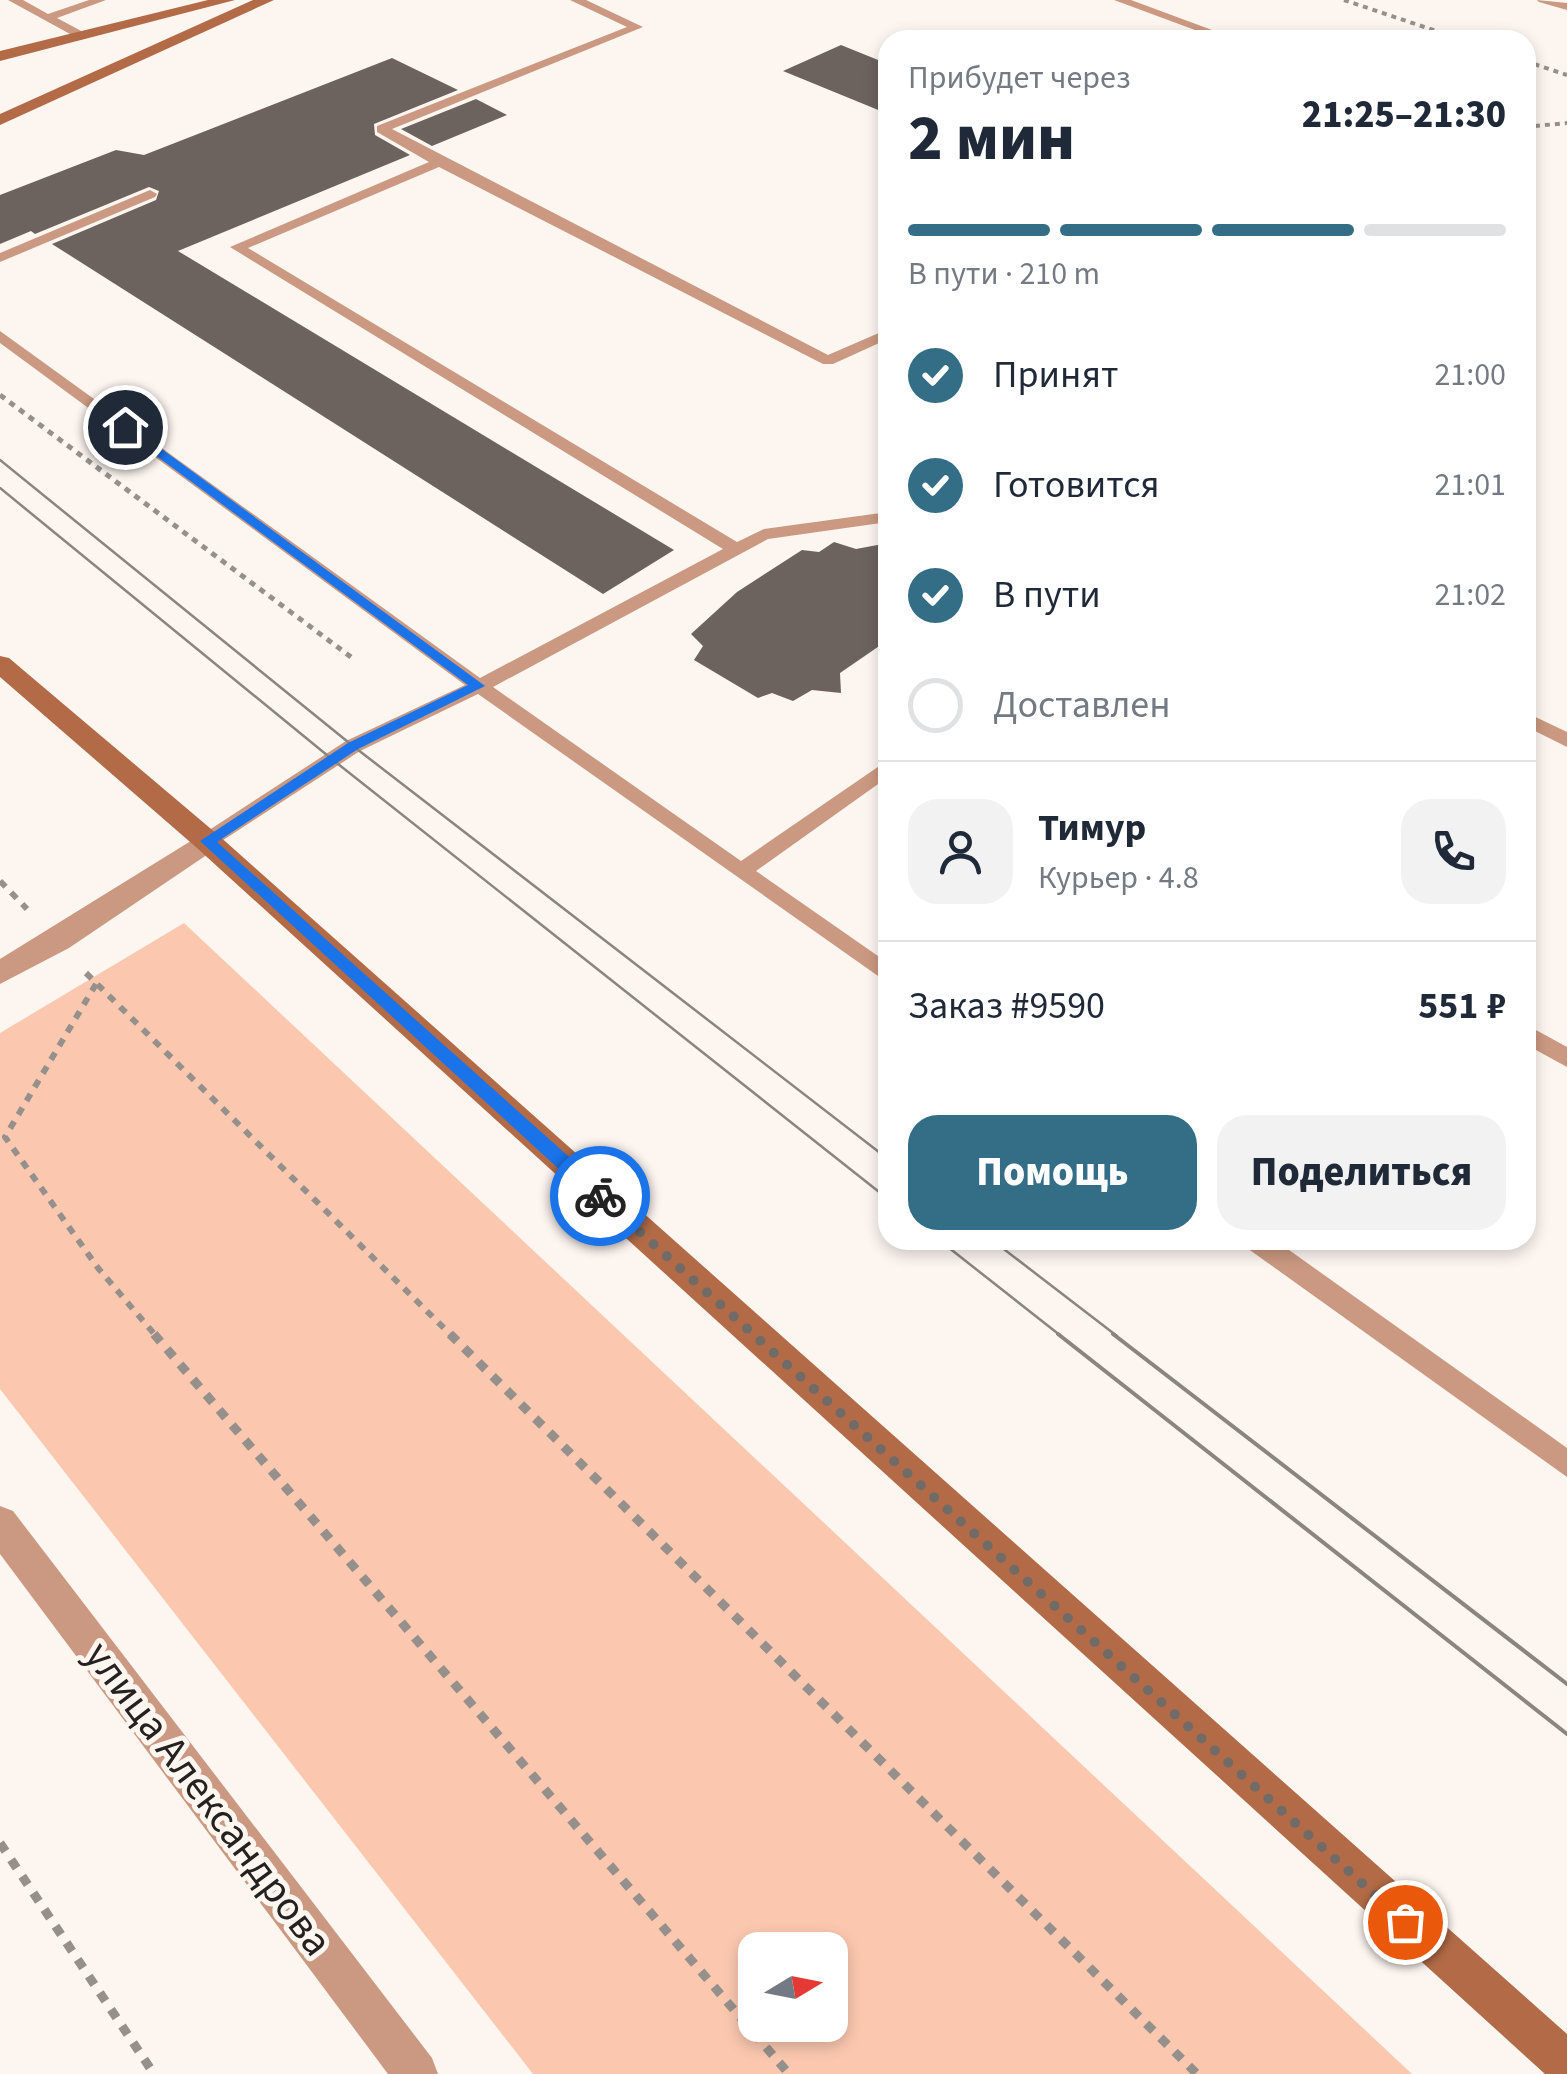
<!DOCTYPE html>
<html lang="ru">
<head>
<meta charset="utf-8">
<style>
  body { margin:0; font-family:"Source Sans 3",sans-serif; background:#f2f2f3; color:#1f2937; height:100vh; display:flex; flex-direction:column; font-size:38px; white-space:nowrap }
  * { box-sizing:border-box; margin:0 }
  p { font-size:32px; color:#747a83 }
  .icon { flex:none; width:55px; height:55px; fill:none; stroke:currentColor; stroke-width:2; stroke-linecap:round; stroke-linejoin:round }
  .map { position:relative; flex:1; overflow:hidden }
  .side { position:absolute; left:878px; top:30px; width:658px; height:1220px; display:flex; flex-direction:column; background:#fff; border-radius:30px; box-shadow:0 5px 15px #0003 }
  .side>* { flex:none }
  .needle { width:65px; rotate:80deg }
  .tools { position:absolute; left:738px; top:1932px; display:grid; gap:20px }
  .tools a { display:grid; place-items:center; width:110px; height:110px; border-radius:20px; background:#fff; box-shadow:0 5px 15px #0003; font-size:50px }
  .pin { position:absolute; display:grid; place-items:center; width:85px; height:85px; color:#fff; margin:-42px; border:5px solid #fff; border-radius:50%; box-shadow:0 2px 10px #0007 }
  .courier { position:absolute; display:grid; place-items:center; width:100px; height:100px; margin:-50px; border:8px solid #1a73e8; border-radius:50%; background:#fff; color:#222; box-shadow:0 2px 12px #0007 }
  .headline em { font-style:normal; font-weight:800 }
  .headline div { display:flex; flex-direction:column-reverse }
  .headline { display:flex; align-items:center; justify-content:space-between; height:170px; padding:0 30px }
  h1 { font-size:65px; font-weight:800; line-height:75px }
  .bar { display:grid; grid-template-columns:repeat(4,1fr); gap:15px 10px; align-content:center; height:120px; padding:0 30px }
  .bar i { height:12px; border-radius:8px; background:#e0e1e3 }
  .bar .selected { background:#336e86 }
  .bar p { grid-column:span 4 }
  .line { display:flex; align-items:center; gap:25px; padding:0 30px; border-top:2px solid #e0e1e3 }
  .line div { flex:1 }
  .round { display:grid; place-items:center; flex:none; width:105px; height:105px; border-radius:30px; background:#f2f2f3 }
  ol { padding:0 30px; list-style:none }
  li { display:flex; align-items:center; gap:30px; height:110px }
  li p { margin-inline-start:auto }
  li .icon { padding:10px; border-radius:50%; background:#336e86; color:#fff; stroke-width:4 }
  li:last-child { color:#747a83 }
  li i { width:55px; height:55px; border:5px solid #e0e1e3; border-radius:50% }
  .primary-button { display:flex; gap:20px; margin-top:auto; padding:20px 30px }
  .primary-button a { flex:1; height:115px; border-radius:30px; background:#336e86; color:#fff; font-size:40px; font-weight:800; line-height:115px; text-align:center }
  .primary-button a+a { background:#f2f2f3; color:#1f2937 }
  .map>svg:first-child { display:block }
</style>
</head>
<body>
<div class="map">
<svg width="1567" height="2074" viewBox="0 0 1567 2074">
  <rect width="100%" height="100%" fill="#fdf5f0"/>
  <path fill="#fbc8af" fill-rule="evenodd" d="M184,923L1412,2074H533L0,1389V1033ZM755,1950H830V2025H755Z"/>
  <g fill="#6c635f">
    <path d="M841,45L888,64V114L783,71Z"/>
    <path d="M392,58L458,90L374,124L375,135L410,155L178,251L674,550L603,594L52,244L156,200L159,191L149,187L35,234L31,231L0,244V195L116,150L144,155Z"/>
    <path d="M476,99L507,115L432,146L401,129Z"/>
    <path d="M834,542L856,549L888,543V640L840,673L841,693L812,690L793,701L772,693L758,698L694,660L703,646L691,634L737,592L802,550L819,552Z"/>
  </g>
  <g fill="none" stroke-linecap="round" stroke-linejoin="round">
    <g stroke="#96908c" stroke-width="4" stroke-dasharray="5 5" stroke-linecap="butt">
      <path d="M1344,0L1463,40"/>
      <path d="M1525,61L1567,75"/>
      <path d="M1525,127L1567,123"/>
    </g>
    <path stroke="#96908c" stroke-width="5" stroke-dasharray="6 6" stroke-linecap="butt" d="M0,395L355,660"/>
    <g stroke="#96908c" stroke-width="6" stroke-dasharray="8 8" stroke-linecap="butt">
      <path d="M0,881L27,909"/>
      <path d="M86,973L452,1336"/>
      <path d="M96,984L5,1137L98,1268L156,1336"/>
    </g>
    <g stroke="#96908c" stroke-width="9" stroke-dasharray="10 10" stroke-linecap="butt">
      <path d="M154,1334L789,2074"/>
      <path d="M450,1334L1197,2074"/>
      <path d="M0,1843L154,2074"/>
    </g>
    <g fill="#cb9981" fill-rule="evenodd">
      <path d="M8,0H23L48,14L89,0H106L57,18L85,33L87,36L81,40Z"/>
      <path d="M570,0H586L643,27L392,129L828,355L888,329V339L833,364H823L439,167L248,248L737,542L764,529L888,512V522L768,539L493,687L741,861L888,760V777L756,871L888,963V983L478,694L360,751L214,846H200L197,841L200,836L346,741L465,685L0,343V331L480,678L723,549L230,247L429,162L377,132V126L627,27Z"/>
      <path d="M1114,0H1131L1239,40H1222Z"/>
      <path d="M1537,0L1567,3V10L1539,2Z"/>
      <path d="M150,190L157,194L155,197L0,262V253Z"/>
      <path d="M1525,712L1567,732V747L1525,726Z"/>
      <path d="M1525,1024L1567,1047V1067L1525,1044Z"/>
      <path d="M1244,1240H1275L1567,1448V1477L1247,1248Z"/>
    </g>
    <g fill="#cb9981" fill-rule="evenodd">
      <path d="M207,831L217,834L221,841L217,848L69,948L0,984V959Z"/>
      <path d="M0,1506L13,1511L432,2058L438,2074H388L0,1554Z"/>
    </g>
    <g fill="#b26b46" fill-rule="evenodd">
      <path d="M208,0H235L0,61V51Z"/>
      <path d="M253,0H274L0,125V114Z"/>
      <path d="M0,656L9,658L217,834L1567,2034V2074H1545L197,848L0,677Z"/>
    </g>
    <g stroke="#8a8581" stroke-width="2.5">
      <path d="M0,460L353,746L888,1159"/>
      <path d="M0,488L333,760L888,1199"/>
      <path d="M939,1240L1061,1336"/>
      <path d="M992,1240L1117,1336"/>
    </g>
    <g stroke="#8a8581" stroke-width="4">
      <path d="M1058,1334L1567,1734"/>
      <path d="M1113,1334L1567,1684"/>
    </g>
  </g>
  <path fill="#1a73e8" d="M121,425H129L485,686L358,749L217,842L606,1190V1201H594L200,841L348,743L468,685L121,430Z"/>
  <g fill="none" stroke-linecap="round" stroke-linejoin="round">
    <path stroke="#716b68" stroke-width="10" stroke-dasharray="0 18" d="M600,1196L1405,1922"/>
  </g>
  <g text-anchor="middle" dominant-baseline="central" stroke-width="10" stroke-linejoin="round" paint-order="stroke">
    <g font-size="42" fill="#25211f" stroke="#fdf5f0">
      <text transform="translate(208 1799) rotate(53)">улица Александрова</text>
    </g>
  </g>
</svg>
<div class="tools">
<a><svg class="needle" viewBox="-14 -14 28 28"><path d="M0-13l5 13h-10z" fill="#e53935"/><path d="M0 13l5-13h-10z" fill="#747a83"/></svg></a>
</div>
<div class="pin" style="left:1405px;top:1922px;background:#ea580c"><svg class="icon" aria-label="bag" viewBox="0 0 24 24"><path d="M5 8h14l-1 12H6zM9 8a3 3 0 0 1 6 0"/></svg></div>
<div class="pin" style="left:125px;top:427px;background:#1f2937"><svg class="icon" aria-label="home" viewBox="0 0 24 24"><path d="M3 11l9-7 9 7M6 9v11h12V9"/></svg></div>
<div class="courier" style="left:600px;top:1196px"><svg class="icon" aria-label="bike" viewBox="0 0 24 24"><circle cx="6" cy="16" r="4"/><circle cx="18" cy="16" r="4"/><path d="M6 16l4-8h5l3 8M10 8l3 8H6M13 5h3"/></svg></div>
<section class="side">
<div class="headline"><div><h1>2 мин</h1><p>Прибудет через</p></div><em>21:25–21:30</em></div>
<div class="bar"><i class="selected"></i><i class="selected"></i><i class="selected"></i><i></i><p>В пути · 210 m</p></div>
<ol>
<li><svg class="icon" aria-label="check" viewBox="0 0 24 24"><path d="M5 12l5 5 9-10"/></svg>Принят<p>21:00</p></li>
<li><svg class="icon" aria-label="check" viewBox="0 0 24 24"><path d="M5 12l5 5 9-10"/></svg>Готовится<p>21:01</p></li>
<li><svg class="icon" aria-label="check" viewBox="0 0 24 24"><path d="M5 12l5 5 9-10"/></svg>В пути<p>21:02</p></li>
<li><i></i>Доставлен</li>
</ol>
<div class="line" style="height:180px"><a class="round"><svg class="icon" aria-label="person" viewBox="0 0 24 24"><circle cx="12" cy="8" r="4"/><path d="M4 21q1-7 8-7t8 7"/></svg></a><div><b>Тимур</b><p>Курьер · 4.8</p></div><a class="round"><svg class="icon" aria-label="phone" viewBox="0 0 24 24"><path d="M5 4h4l2 5-3 2q2 4 5 5l2-3 5 2v4C11 20 4 13 5 4z"/></svg></a></div>
<div class="line" style="height:130px"><div>Заказ #9590</div><b>551 ₽</b></div>
<div class="primary-button"><a>Помощь</a><a>Поделиться</a></div>
</section>
</div>
</body>
</html>
